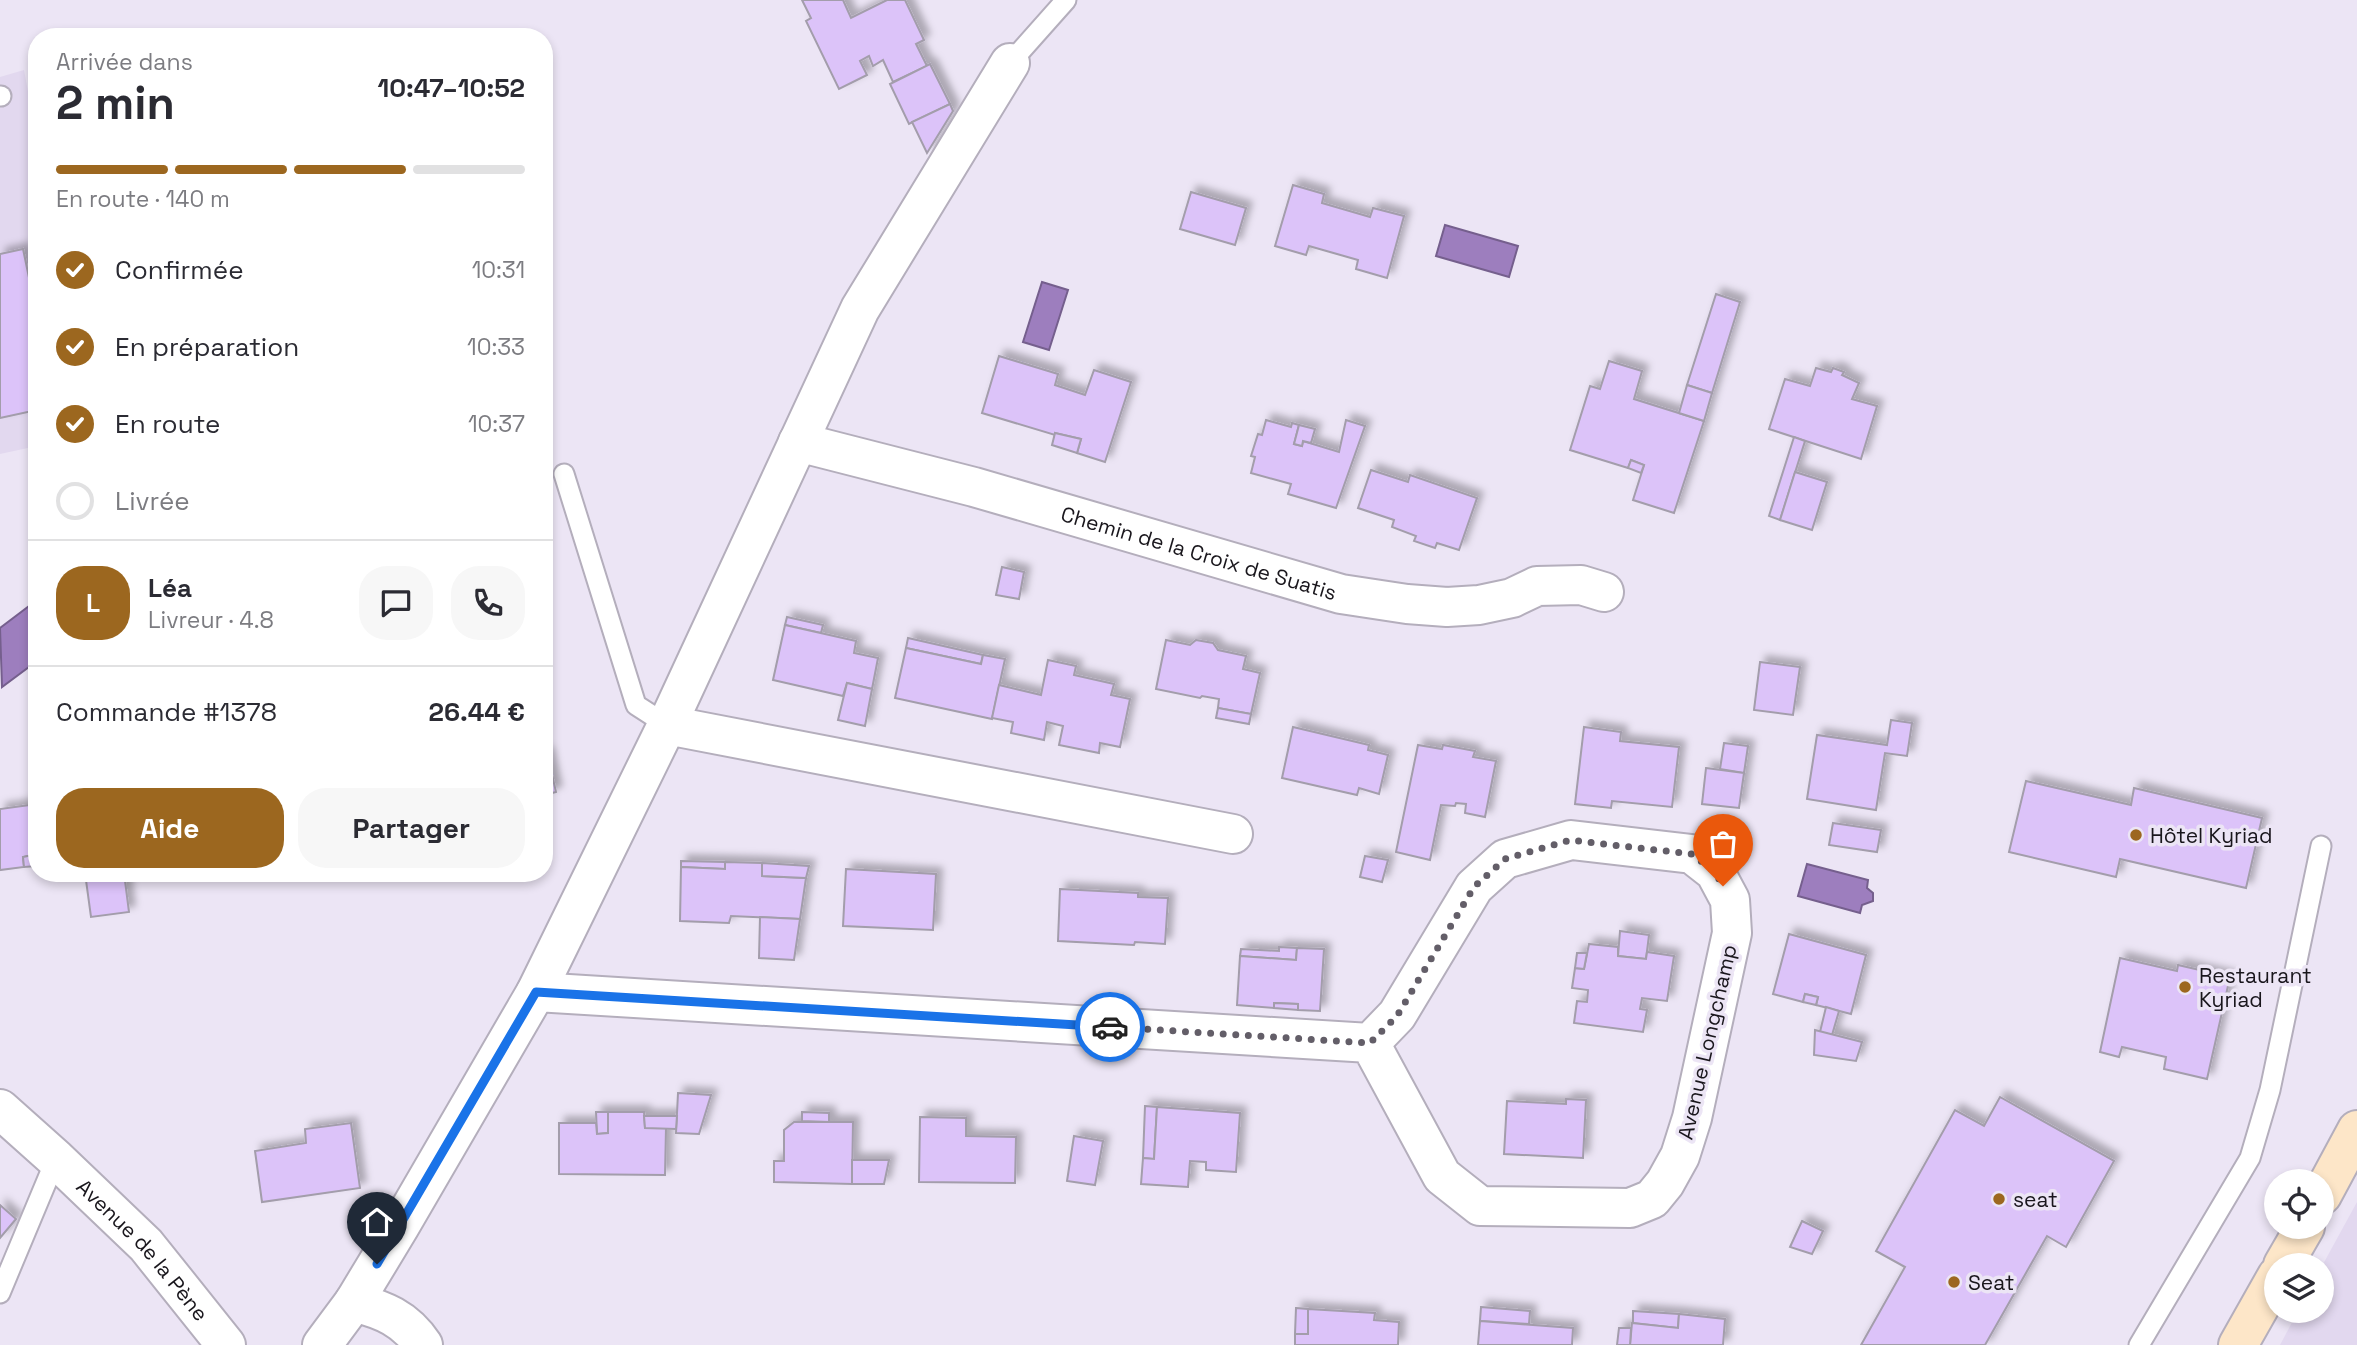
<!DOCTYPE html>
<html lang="fr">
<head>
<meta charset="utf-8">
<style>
  body { margin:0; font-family:"Space Grotesk",sans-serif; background:#f7f7f7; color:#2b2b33; height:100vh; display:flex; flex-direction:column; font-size:26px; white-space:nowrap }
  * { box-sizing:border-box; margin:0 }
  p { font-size:23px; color:#7c7c81 }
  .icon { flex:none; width:38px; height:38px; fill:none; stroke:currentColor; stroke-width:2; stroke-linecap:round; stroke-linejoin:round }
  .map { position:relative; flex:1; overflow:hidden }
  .panel { position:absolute; left:28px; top:28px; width:525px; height:854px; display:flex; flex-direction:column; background:#fff; border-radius:28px; box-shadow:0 4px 10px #0003 }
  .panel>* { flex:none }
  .buttons { position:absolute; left:2264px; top:1169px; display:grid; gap:14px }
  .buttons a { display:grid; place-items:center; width:70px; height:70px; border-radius:50%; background:#fff; box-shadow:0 4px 10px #0003; font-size:35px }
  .pin { position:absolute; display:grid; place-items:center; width:60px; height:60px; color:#fff; margin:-72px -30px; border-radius:50% 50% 50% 0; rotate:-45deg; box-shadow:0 0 7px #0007 }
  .pin .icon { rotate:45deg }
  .courier { position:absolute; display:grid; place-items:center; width:70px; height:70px; margin:-35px; border:5px solid #1a73e8; border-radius:50%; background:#fff; color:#222; box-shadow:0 2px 9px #0007 }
  .summary em { font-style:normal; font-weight:800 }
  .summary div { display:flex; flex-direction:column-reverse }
  .summary { display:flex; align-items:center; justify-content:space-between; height:119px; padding:0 28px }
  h1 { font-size:46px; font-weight:800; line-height:52px }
  .bar { display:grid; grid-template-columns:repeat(4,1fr); gap:10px 7px; align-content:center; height:84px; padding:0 28px }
  .bar i { height:9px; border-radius:5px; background:#e1e1e2 }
  .bar .current { background:#9c671f }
  .bar p { grid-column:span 4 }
  .line { display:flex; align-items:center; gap:18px; padding:0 28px; border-top:2px solid #e1e1e2 }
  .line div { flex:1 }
  .round { display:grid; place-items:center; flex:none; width:74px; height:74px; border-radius:28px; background:#f7f7f7 }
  ol { padding:0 28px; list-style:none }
  li { display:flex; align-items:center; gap:21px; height:77px }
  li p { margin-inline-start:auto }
  li .icon { padding:7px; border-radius:50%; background:#9c671f; color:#fff; stroke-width:4 }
  li:last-child { color:#7c7c81 }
  li i { width:38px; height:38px; border:4px solid #e1e1e2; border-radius:50% }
  .primary-button { display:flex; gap:14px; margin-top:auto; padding:14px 28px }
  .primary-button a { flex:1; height:80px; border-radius:28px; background:#9c671f; color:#fff; font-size:28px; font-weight:800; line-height:80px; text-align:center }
  .primary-button a+a { background:#f7f7f7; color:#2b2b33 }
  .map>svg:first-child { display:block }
</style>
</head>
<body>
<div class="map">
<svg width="2357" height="1345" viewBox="0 0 2357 1345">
  <defs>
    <filter id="shadow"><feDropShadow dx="6" dy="-6" stdDeviation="3.5" flood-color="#0004"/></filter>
  </defs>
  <rect width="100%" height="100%" fill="#ece5f5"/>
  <g fill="#e2d8ef">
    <path d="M24,70L37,139V446L0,454V77Z"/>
    <path d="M2357,1202V1345H2280L2298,1311H2322V1266Z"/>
  </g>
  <g fill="#9d7ebe" stroke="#755f8d" stroke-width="2">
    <path d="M1445,225L1518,246L1509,277L1436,256Z"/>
    <path d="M1042,282L1068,290L1049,350L1023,342Z"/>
    <path d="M37,600V661L2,687L0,628Z"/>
    <path d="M1807,864L1868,880L1867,888L1873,893V901L1862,905L1860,913L1798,896Z"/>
  </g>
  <g fill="#dcc3f9" stroke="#a39dab" stroke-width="2" filter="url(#shadow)">
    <path d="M802,0H843L851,18L887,0H905L924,40L916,44L927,66L893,82L883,60L873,66L869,56L860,61L867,75L839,89L806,21L811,18Z"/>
    <path d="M930,64L950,104L909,124L890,84Z"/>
    <path d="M950,104L953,111L927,153L912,122Z"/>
    <path d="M1293,185L1324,194L1322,203L1370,217L1373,208L1404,216L1387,278L1356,269L1358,260L1309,246L1306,255L1275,246Z"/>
    <path d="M1191,192L1246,208L1235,245L1180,229Z"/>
    <path d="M23,249L37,316V410L0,418V254Z"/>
    <path d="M1716,294L1740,302L1712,393L1687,385Z"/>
    <path d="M999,356L1058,374L1055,385L1085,395L1094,370L1131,382L1105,462L1077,453L1081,439L1055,433V435L982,413Z"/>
    <path d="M1609,361L1642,371L1634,399L1704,421L1674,513L1633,500L1644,465L1631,460L1628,468L1570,450L1590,386L1600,389Z"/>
    <path d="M1816,368L1831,372L1833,368L1844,372L1842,375L1859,383L1852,399L1877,406L1861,459L1769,429L1785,379L1810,386Z"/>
    <path d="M1687,385L1712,393L1704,421L1679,413Z"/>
    <path d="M1266,420L1291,427L1292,423L1299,425L1294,444L1302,446L1303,441L1339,452L1346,420L1365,426L1336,508L1288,494L1291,484L1251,473L1255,457L1251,456L1258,434L1262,435Z"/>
    <path d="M1299,425L1315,429L1311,443L1303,441L1302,446L1294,444Z"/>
    <path d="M1055,433L1081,439L1077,453L1052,445Z"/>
    <path d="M1794,437L1805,441L1780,520L1769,516Z"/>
    <path d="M1631,460L1644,465L1641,473L1628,468Z"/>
    <path d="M1371,470L1408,482L1410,475L1477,498L1459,550L1437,543L1435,548L1414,541L1416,536L1392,527L1394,520L1358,508Z"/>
    <path d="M1795,472L1827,482L1812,530L1780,520Z"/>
    <path d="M1002,567L1024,572L1019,599L996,595Z"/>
    <path d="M787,617L823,625L821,633L785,625Z"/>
    <path d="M785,625L856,641L854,653L878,658L872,689L847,683L843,696L773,680Z"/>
    <path d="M908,638L983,655L981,664L906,648Z"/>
    <path d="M1166,640L1190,645L1196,640L1213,643L1218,650L1246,656L1243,669L1260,673L1251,714L1218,708L1219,699L1202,696L1200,698L1156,689Z"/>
    <path d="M906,648L981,664L983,655L1005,659L992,719L895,698Z"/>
    <path d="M1048,660L1076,666L1074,675L1114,684L1111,695L1130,699L1120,747L1100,743L1099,753L1059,745L1063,726L1047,722L1044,740L1011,733L1013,722L992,718L999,685L1041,695Z"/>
    <path d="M1760,662L1800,667L1793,715L1754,710Z"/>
    <path d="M847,683L872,689L865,726L838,720Z"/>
    <path d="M1218,708L1251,714L1249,724L1216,718Z"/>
    <path d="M1891,720L1912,723L1907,756L1885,753L1876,810L1807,799L1817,735L1887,745Z"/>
    <path d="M1293,727L1369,745L1368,750L1388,755L1379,794L1359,788L1357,795L1282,778Z"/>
    <path d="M1584,727L1621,732L1620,741L1679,747L1672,807L1612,801L1611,808L1575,804Z"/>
    <path d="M1724,743L1748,746L1744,773L1720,769Z"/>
    <path d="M1418,745L1442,749L1443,745L1475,751L1473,757L1496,761L1485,817L1465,813L1466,804L1456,803L1455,806L1441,805L1430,860L1396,852Z"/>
    <path d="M547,753L556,792L544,795V754Z"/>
    <path d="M1706,768L1744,773L1739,808L1702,804Z"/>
    <path d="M2026,781L2131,805L2134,788L2262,818L2246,888L2120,859L2116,877L2009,852Z"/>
    <path d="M37,804V854L23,857L24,867L0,870V809Z"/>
    <path d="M1833,823L1881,830L1877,852L1829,845Z"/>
    <path d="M37,854V866L24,867L23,857Z"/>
    <path d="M1365,856L1388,860L1382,882L1360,877Z"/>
    <path d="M681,861L725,862V869L681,867Z"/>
    <path d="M725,862L762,863V876L806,878L800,919L731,916L729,923L680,921L681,867L725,869Z"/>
    <path d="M762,863L809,866L806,878L762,876Z"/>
    <path d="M846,869L936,874L933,930L843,926Z"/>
    <path d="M85,873H124L129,912L91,917Z"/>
    <path d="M1060,889L1138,893V897L1168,898L1165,944L1135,942L1134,945L1058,941Z"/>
    <path d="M760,917L800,919L794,960L759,958Z"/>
    <path d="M1620,931L1649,935L1646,959L1618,956Z"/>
    <path d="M1789,934L1866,955L1851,1014L1816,1005L1818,997L1805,994L1803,1002L1773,994Z"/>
    <path d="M1589,944L1618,947V956L1646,959L1647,952L1674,956L1667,1001L1642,998L1640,1009L1647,1010L1643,1032L1574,1023L1577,1001L1587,1002L1588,990L1572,988L1575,968L1584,969Z"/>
    <path d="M1279,947L1297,948L1296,960L1240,956L1241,949L1279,951Z"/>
    <path d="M1297,948L1324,949L1320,1011L1298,1010V1004L1274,1003V1008L1237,1005L1240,956L1296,960Z"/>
    <path d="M1577,953H1587L1584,969L1575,968Z"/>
    <path d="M2120,958L2177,971L2178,965L2230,977L2207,1079L2164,1069L2166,1057L2122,1047L2119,1057L2100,1052Z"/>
    <path d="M1805,994L1818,997L1816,1005L1803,1002Z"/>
    <path d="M1274,1003L1298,1004V1010L1274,1008Z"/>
    <path d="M1826,1007L1839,1011L1832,1035L1820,1032Z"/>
    <path d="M1815,1030L1862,1042L1856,1061L1814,1055Z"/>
    <path d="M678,1093L711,1095L699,1134L676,1133Z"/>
    <path d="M2000,1097L2114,1161L2066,1247L2047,1236L1985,1345H1861L1905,1267L1876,1251L1955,1110L1984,1126Z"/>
    <path d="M1566,1099L1586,1100L1583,1158L1504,1154L1507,1101L1566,1104Z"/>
    <path d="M1145,1106L1157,1107L1154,1159L1143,1158Z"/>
    <path d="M1157,1107L1240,1113L1236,1172L1206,1170V1162L1190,1161L1188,1187L1141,1184L1143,1158L1154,1159Z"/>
    <path d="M596,1112H608V1133L597,1134Z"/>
    <path d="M608,1112H644L645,1128H666L665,1175L559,1174V1123H596L597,1134L608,1133Z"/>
    <path d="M802,1112L829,1113V1122L802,1121Z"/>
    <path d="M644,1116H677L676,1129L645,1128Z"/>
    <path d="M920,1117L966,1118V1136L1016,1137L1015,1183L919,1182Z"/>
    <path d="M794,1122H853L852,1184L774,1182V1161H784V1130Z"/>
    <path d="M351,1123L360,1188L262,1202L255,1151L306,1143L305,1129Z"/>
    <path d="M1074,1136L1103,1141L1095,1185L1067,1181Z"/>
    <path d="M852,1160H889L884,1184H852Z"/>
    <path d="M0,1205L16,1219L0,1238Z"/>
    <path d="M1802,1221L1823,1231L1812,1254L1790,1247Z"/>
    <path d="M1481,1307L1530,1311L1529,1324L1480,1321Z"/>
    <path d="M1296,1308L1308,1309V1334H1295Z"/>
    <path d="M1308,1309L1375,1313L1374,1320L1399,1322L1398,1345H1295V1334H1308Z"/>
    <path d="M1633,1311L1679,1314L1678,1328L1633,1323Z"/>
    <path d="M1679,1314L1725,1319L1723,1345H1630L1632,1323L1678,1328Z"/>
    <path d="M1480,1321L1573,1328L1572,1345H1478Z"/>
    <path d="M1619,1328H1631L1630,1345H1617Z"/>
  </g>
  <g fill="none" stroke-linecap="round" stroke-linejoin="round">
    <g stroke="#b4aebc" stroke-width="23">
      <g id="service">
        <path d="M1010,63L1066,0"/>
        <path d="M0,96H1"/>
        <path d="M564,474L636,705L667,725"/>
        <path d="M0,1293L56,1159"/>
        <path d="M2139,1345L2250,1158L2270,1090L2321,846"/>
      </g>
    </g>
    <g stroke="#b4aebc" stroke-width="42">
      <g id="minor">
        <path id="s1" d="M798,442L974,487L1341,594L1407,604L1447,607L1479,605L1512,598L1537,586L1581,585L1604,592"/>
        <path d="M667,725L1233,834"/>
        <path d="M536,992L1370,1043L1397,1015L1474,887L1505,859L1571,840L1692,854L1715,872L1730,900L1732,933L1692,1118L1680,1156L1665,1183L1652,1199L1630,1208L1480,1206L1442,1176L1370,1043"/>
        <path d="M354,1302C383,1310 405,1318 423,1345"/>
        <path d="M322,1345L354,1302L400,1226L536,992L667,725L860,309L1010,63"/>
      </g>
    </g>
    <g stroke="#b4aebc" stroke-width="42">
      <g id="tertiary">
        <path id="s2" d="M0,1109L56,1159L146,1245L226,1345"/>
      </g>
    </g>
    <g stroke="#b4aebc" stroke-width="42">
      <g id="secondary">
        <path d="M2322,1195L2357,1130"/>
        <path d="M2283,1265L2305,1227"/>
        <path d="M2238,1345L2277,1276"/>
      </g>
    </g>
    <use href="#service" stroke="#fff" stroke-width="19"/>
    <use href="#minor" stroke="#fff" stroke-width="38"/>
    <use href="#tertiary" stroke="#fff" stroke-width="38"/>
    <use href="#secondary" stroke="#fde6c8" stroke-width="38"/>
  </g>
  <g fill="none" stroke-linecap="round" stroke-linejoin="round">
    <path stroke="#635e68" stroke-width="7" stroke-dasharray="0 12.6" d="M1110,1027L1370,1043L1397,1016L1474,887L1505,859L1571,840L1595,843L1692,854L1715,872L1723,886"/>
    <path stroke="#1a73e8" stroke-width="9" d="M377,1264L536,992L1110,1027"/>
  </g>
  <g fill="#9c671f" stroke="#ece5f5" stroke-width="2.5">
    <circle cx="2136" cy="835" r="7"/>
    <circle cx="2185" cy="987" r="7"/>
    <circle cx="1999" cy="1199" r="7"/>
    <circle cx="1954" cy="1282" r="7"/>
  </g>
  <g text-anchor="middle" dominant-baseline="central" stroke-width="7" stroke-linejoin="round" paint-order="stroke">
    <g font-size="21" fill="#19161c" stroke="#ece5f5">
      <text stroke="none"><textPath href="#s1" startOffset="416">Chemin de la Croix de Suatis</textPath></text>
      <text transform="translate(1707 1042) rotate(-77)">Avenue Longchamp</text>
      <text stroke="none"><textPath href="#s2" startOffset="201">Avenue de la Pène</textPath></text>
    </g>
    <g font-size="21" fill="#19161c" stroke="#ece5f5" text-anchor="start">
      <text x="2150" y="835">Hôtel Kyriad</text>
      <text x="2199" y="975">Restaurant<tspan x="2199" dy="24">Kyriad</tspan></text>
      <text x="2013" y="1199">seat</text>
      <text x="1968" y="1282">Seat</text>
    </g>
  </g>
</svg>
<div class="buttons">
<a><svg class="icon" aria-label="locate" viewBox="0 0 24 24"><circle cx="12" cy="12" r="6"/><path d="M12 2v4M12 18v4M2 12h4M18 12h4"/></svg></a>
<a><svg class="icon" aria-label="layers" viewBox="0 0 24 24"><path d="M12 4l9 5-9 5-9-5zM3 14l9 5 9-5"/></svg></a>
</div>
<div class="pin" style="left:1723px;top:886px;background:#ea580c"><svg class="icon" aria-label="bag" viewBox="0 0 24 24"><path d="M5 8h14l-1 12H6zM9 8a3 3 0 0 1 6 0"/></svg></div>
<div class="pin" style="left:377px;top:1264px;background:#1f2937"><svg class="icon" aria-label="home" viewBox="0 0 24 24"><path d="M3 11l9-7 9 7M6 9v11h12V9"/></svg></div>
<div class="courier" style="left:1110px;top:1027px"><svg class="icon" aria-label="car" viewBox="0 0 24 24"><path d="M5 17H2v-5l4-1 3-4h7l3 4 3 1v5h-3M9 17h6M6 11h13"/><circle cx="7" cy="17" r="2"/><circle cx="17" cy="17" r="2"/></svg></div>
<section class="panel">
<div class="summary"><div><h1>2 min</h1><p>Arrivée dans</p></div><em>10:47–10:52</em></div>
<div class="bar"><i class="current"></i><i class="current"></i><i class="current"></i><i></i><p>En route · 140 m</p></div>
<ol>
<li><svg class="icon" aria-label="check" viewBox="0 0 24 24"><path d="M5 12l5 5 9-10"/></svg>Confirmée<p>10:31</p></li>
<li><svg class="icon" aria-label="check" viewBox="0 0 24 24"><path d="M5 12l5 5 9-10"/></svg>En préparation<p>10:33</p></li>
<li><svg class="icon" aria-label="check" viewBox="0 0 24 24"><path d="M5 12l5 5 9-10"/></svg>En route<p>10:37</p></li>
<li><i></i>Livrée</li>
</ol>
<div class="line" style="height:126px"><b class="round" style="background:#9c671f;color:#fff">L</b><div><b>Léa</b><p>Livreur · 4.8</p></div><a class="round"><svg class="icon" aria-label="chat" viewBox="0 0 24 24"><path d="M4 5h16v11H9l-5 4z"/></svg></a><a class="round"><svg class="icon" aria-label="phone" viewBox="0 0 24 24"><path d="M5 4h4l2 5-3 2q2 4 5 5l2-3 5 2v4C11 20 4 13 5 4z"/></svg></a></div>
<div class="line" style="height:91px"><div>Commande #1378</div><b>26.44 €</b></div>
<div class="primary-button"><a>Aide</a><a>Partager</a></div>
</section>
</div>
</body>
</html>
